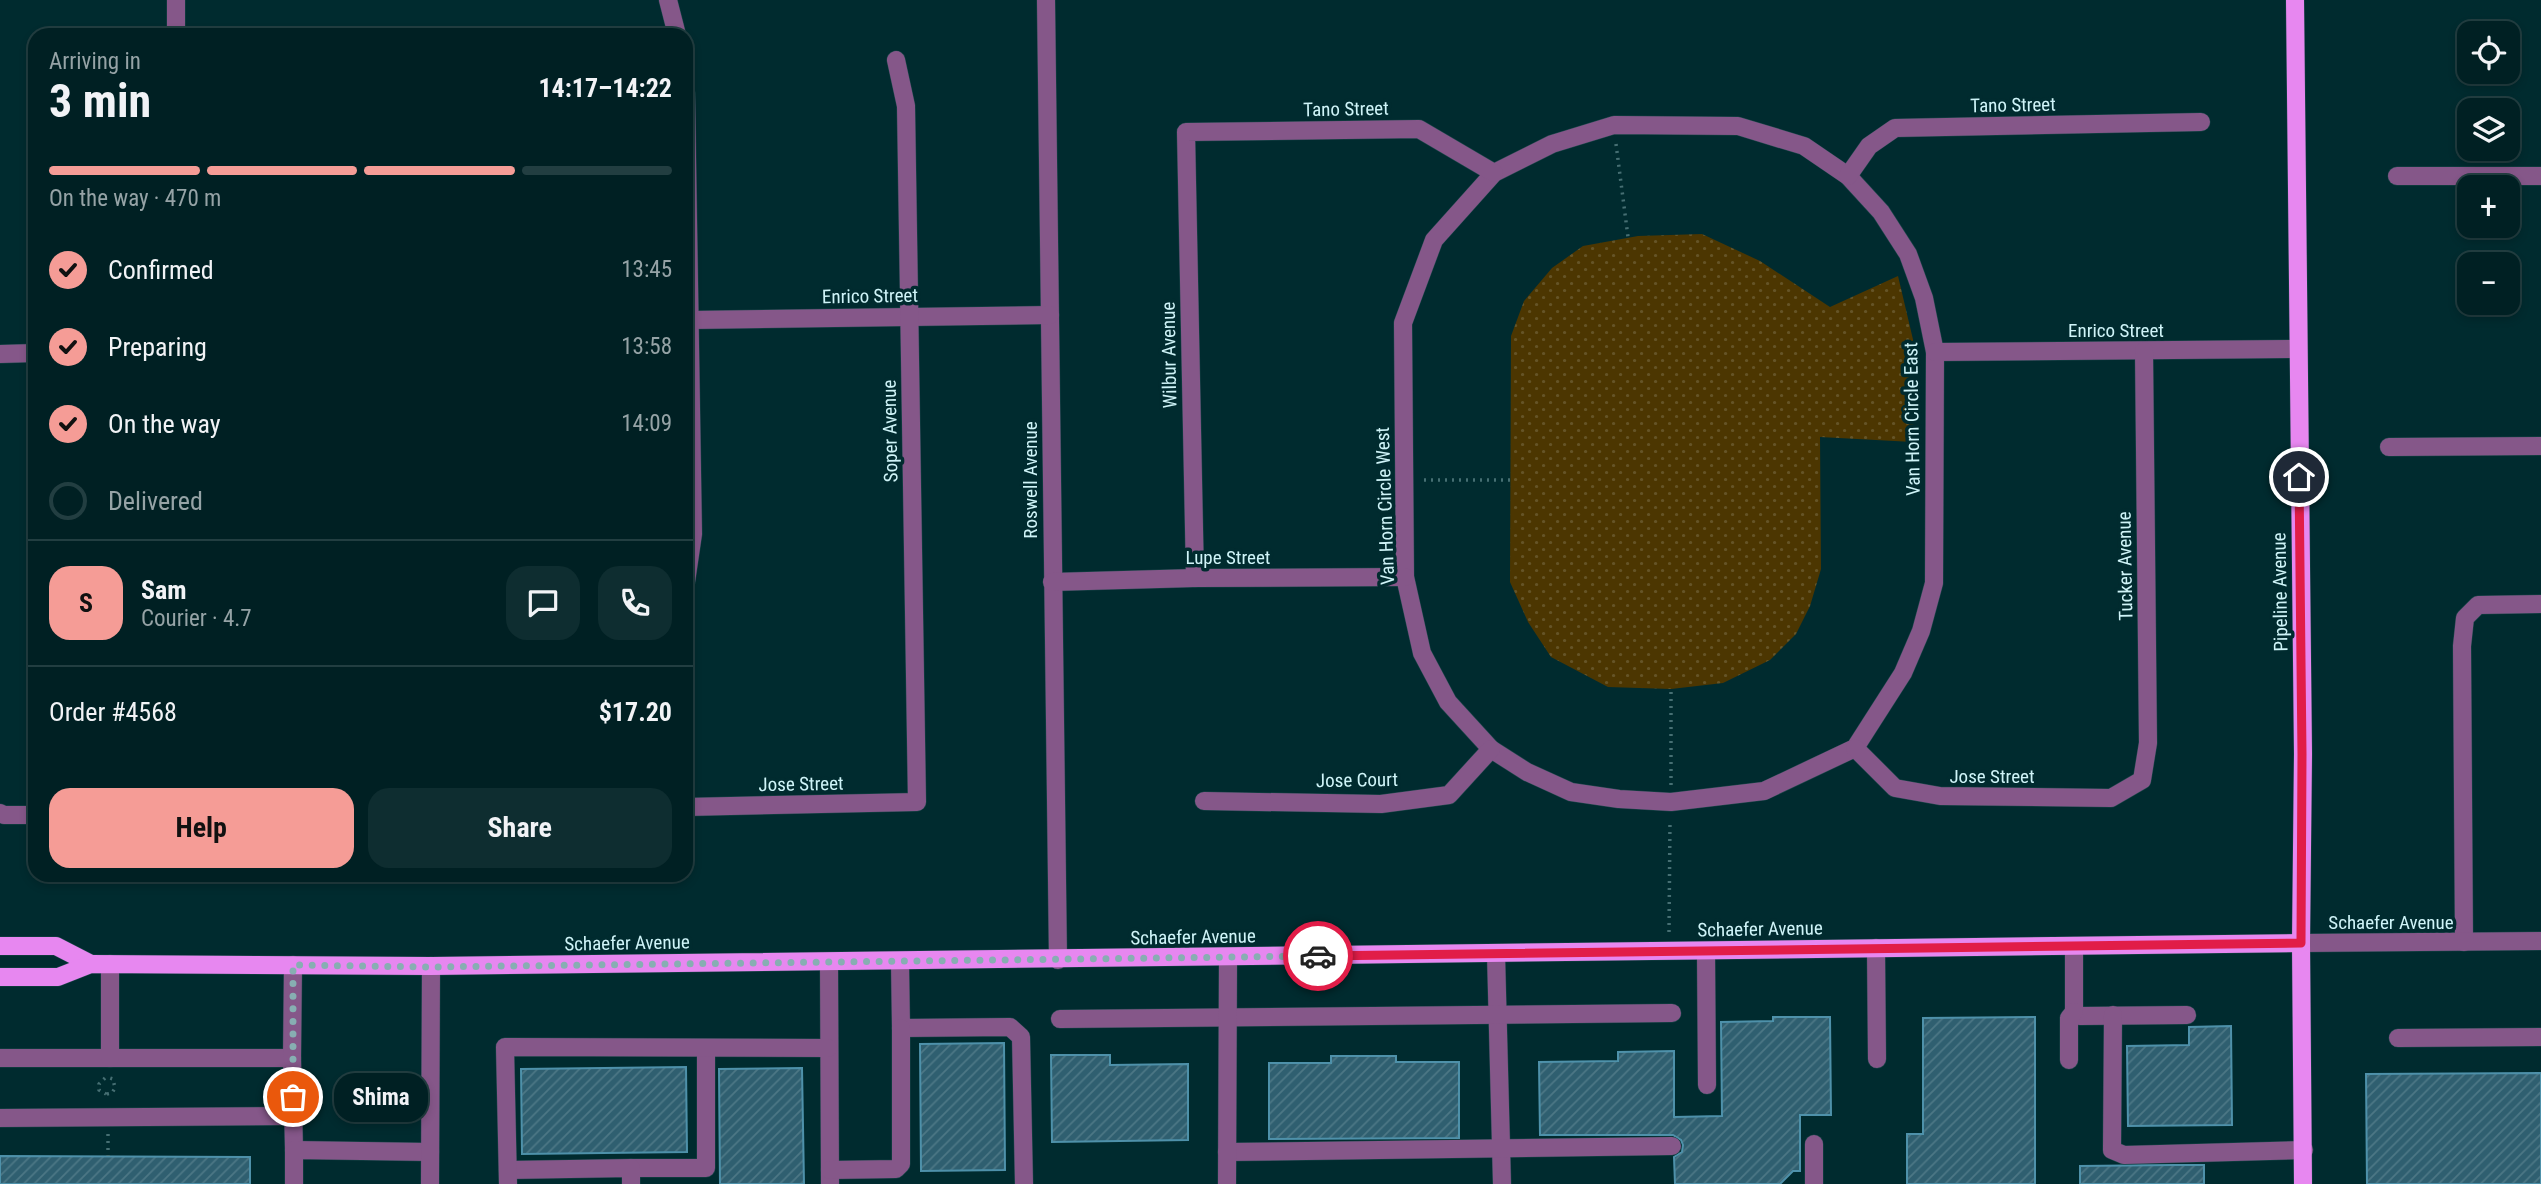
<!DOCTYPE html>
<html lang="en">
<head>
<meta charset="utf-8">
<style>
  body { margin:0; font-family:"Roboto Condensed",sans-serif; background:#0e2d30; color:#f1f3f6; height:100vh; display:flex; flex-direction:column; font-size:26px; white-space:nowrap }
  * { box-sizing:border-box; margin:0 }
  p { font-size:23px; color:#95a3a6 }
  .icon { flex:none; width:38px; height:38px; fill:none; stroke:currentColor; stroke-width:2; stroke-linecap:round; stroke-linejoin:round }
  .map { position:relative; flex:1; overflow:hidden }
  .drawer { position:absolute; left:28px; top:28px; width:665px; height:854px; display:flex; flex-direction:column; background:#002023; border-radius:21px; box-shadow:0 4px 10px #0003,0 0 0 2px #223e41 }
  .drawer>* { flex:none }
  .controls { position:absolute; left:2457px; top:21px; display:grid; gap:14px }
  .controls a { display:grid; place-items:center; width:63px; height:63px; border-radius:14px; background:#002023; box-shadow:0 4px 10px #0003,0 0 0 2px #223e41; font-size:35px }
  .pin { position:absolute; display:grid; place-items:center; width:60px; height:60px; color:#fff; margin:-30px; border:4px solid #fff; border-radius:50%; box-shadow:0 2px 7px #0007 }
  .courier { position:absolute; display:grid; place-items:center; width:70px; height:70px; margin:-35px; border:5px solid #e11d48; border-radius:50%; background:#fff; color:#222; box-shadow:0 2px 9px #0007 }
  .bubble { position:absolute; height:49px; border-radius:21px; background:#002023; box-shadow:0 4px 10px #0003,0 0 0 2px #223e41; font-size:23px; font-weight:700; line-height:49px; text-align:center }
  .head em { font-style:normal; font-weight:700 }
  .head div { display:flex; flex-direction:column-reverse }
  .head { display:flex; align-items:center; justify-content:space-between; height:119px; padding:0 21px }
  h1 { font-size:46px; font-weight:700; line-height:52px }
  .bar { display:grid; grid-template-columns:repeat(4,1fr); gap:10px 7px; align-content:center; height:84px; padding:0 21px }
  .bar i { height:9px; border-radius:5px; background:#223e41 }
  .bar .selected { background:#f59c96 }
  .bar p { grid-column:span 4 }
  .line { display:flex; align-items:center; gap:18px; padding:0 21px; border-top:2px solid #223e41 }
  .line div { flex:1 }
  .round { display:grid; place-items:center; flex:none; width:74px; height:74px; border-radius:21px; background:#0e2d30 }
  ol { padding:0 21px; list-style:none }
  li { display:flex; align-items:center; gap:21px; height:77px }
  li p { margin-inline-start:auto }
  li .icon { padding:7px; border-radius:50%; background:#f59c96; color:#111; stroke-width:4 }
  li:last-child { color:#95a3a6 }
  li i { width:38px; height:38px; border:4px solid #223e41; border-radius:50% }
  .button { display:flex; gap:14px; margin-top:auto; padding:14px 21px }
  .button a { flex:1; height:80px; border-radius:21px; background:#f59c96; color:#111; font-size:28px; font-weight:700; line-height:80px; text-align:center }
  .button a+a { background:#0e2d30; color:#f1f3f6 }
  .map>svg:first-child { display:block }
</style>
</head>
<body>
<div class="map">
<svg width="2541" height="1184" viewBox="0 0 2541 1184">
  <defs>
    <pattern id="green-dots" width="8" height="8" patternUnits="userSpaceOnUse" patternTransform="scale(1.75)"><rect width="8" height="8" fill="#4c3601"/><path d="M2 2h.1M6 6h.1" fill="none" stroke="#655427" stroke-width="1.8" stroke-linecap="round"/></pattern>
    <pattern id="building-hatch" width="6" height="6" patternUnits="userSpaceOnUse" patternTransform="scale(1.75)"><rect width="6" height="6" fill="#2f5f70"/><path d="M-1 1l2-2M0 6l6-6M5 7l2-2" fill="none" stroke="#4c7785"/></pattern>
  </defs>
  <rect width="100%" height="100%" fill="#002b2f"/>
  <path fill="url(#green-dots)" d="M1702,234L1760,261L1830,307L1898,276L1915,348L1913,442L1820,437L1821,569L1810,606L1796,634L1770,660L1723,683L1671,689L1608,687L1551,657L1528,622L1510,582L1511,336L1524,301L1552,268L1583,246L1638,236Z"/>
  <g fill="url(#building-hatch)" stroke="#4e91aa" stroke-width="2">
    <path d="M1773,1017H1830L1831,1115H1800V1171H1793L1780,1184H1675L1674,1157L1682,1152L1683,1145L1681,1140L1673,1135H1540L1539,1062L1618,1061V1052L1674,1051V1117L1722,1116L1721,1022L1773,1021Z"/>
    <path d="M2035,1017V1184H1907V1134H1923V1018Z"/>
    <path d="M2231,1026L2232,1125L2128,1126L2127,1046L2189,1045V1027Z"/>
    <path d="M1004,1043L1005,1170L921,1171L920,1044Z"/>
    <path d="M1051,1055H1110V1065L1188,1064V1140L1052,1142Z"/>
    <path d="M1331,1056H1396V1062H1459V1138L1269,1139V1063H1331Z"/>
    <path d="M686,1067L687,1152L522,1154L521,1069Z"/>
    <path d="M802,1068L804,1184H720L719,1069Z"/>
    <path d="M2541,1073V1184H2367L2366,1074Z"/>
    <path d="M0,1156L250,1157V1184H0Z"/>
    <path d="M2173,1165H2204V1184H2080V1166Z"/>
  </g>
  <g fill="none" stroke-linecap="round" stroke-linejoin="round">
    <g stroke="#1d474b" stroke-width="19">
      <g id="minor">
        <path d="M176,0V35"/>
        <path d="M668,0L677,35"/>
        <path d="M1046,0L1058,960"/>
        <path d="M686,93L693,534L686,582"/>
        <path d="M1614,125L1738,126L1804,146L1848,176L1881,212L1908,254L1924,298L1935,352L1934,583L1921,631L1903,673L1855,748L1764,791L1671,802L1619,799L1571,792L1527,772L1491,749L1448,702L1422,653L1405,577L1403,323L1434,240L1494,173L1552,144Z"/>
        <path d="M1848,176L1869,146L1895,128L2201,122"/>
        <path d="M2397,176H2541"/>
        <path d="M690,320L1050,315"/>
        <path d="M1935,352L2298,349"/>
        <path d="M0,354L35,353"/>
        <path d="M2389,447L2541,446"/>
        <path d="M1195,578L1186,132L1419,129L1494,173"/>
        <path d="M1052,582L1195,578L1405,577"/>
        <path d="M1855,748L1895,788L1940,796L2111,798L2142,780L2148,743L2144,351"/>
        <path d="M1204,801L1381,804L1449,795L1491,749"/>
        <path d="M686,807L917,802L906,106L896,60"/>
        <path d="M0,813L4,815H35"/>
        <path d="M2464,942L2462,646L2465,618L2478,605L2541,604"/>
        <path d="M2301,943L2541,941"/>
        <path d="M2074,946V1012L2080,1016L2187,1015"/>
        <path d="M1876,948L1877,1059"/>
        <path d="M1706,951L1707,1085"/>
        <path d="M1496,954L1502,1184"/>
        <path d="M829,962L830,1184"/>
        <path d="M900,962L901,1028L1010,1027L1021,1037L1024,1184"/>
        <path d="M2113,1015L2112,1150L2124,1155L2304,1150"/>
        <path d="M1060,1019L1672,1013"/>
        <path d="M2398,1038L2541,1037"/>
        <path d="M0,1058H292L294,1150"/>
        <path d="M110,1058V964"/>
        <path d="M292,1058L293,965"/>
        <path d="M2069,1060V1018L2074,1012"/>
        <path d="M0,1118L293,1116"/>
        <path d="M1814,1144V1184"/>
        <path d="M1227,1152L1672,1146"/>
        <path d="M631,1168H706V1049"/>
        <path d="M508,1170L631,1168V1184"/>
        <path d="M830,1170L896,1169L901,1164V1028"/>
        <path d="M294,1184V1150L430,1152"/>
        <path d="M430,1184L431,966"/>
        <path d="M508,1184L505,1047L828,1048"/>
        <path d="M1227,1184L1228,958"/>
      </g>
    </g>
    <g stroke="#1d474b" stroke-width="19">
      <g id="major">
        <path d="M2295,0L2303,754L2301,943L2303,1184"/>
        <path d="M0,946H56L91,964"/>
        <path d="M0,977H58L91,964L431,966L2301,943"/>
      </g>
    </g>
    <g stroke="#466f73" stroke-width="3.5" stroke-dasharray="2 5" stroke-linecap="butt">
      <path d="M1616,144L1628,237"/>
      <path d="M1424,480H1510"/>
      <path d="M1671,785V689"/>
      <path d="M1669,932L1670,821"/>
      <path d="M105,1078L99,1084V1090L106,1094V1098"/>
      <path d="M107,1094L112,1093L115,1088L113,1079L110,1078"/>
      <path d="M108,1134V1156"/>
    </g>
    <use href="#minor" stroke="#855789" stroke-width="18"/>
    <use href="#major" stroke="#e787f0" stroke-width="18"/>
  </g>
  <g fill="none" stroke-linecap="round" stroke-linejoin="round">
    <path stroke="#87aeb2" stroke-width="7" stroke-dasharray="0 12.6" d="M293,1097V965L430,967L1318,956"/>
    <path stroke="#e11d48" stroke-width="9" d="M1318,956L2301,943L2302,754L2299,477"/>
  </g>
  <g text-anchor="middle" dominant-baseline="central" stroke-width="7" stroke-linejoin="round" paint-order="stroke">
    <g font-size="19" fill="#cff4f8" stroke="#002b2f">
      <text transform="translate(2013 105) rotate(-1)">Tano Street</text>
      <text transform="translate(1346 109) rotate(-1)">Tano Street</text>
      <text transform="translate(870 296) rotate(-1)">Enrico Street</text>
      <text x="2116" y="330">Enrico Street</text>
      <text transform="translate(1169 355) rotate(-91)">Wilbur Avenue</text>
      <text transform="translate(1912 419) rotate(-91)">Van Horn Circle East</text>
      <text transform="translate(890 431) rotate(-91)">Soper Avenue</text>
      <text transform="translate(1030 480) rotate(-90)">Roswell Avenue</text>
      <text transform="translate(1385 506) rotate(-92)">Van Horn Circle West</text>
      <text x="1228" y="557">Lupe Street</text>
      <text transform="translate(2125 566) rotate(-91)">Tucker Avenue</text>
      <text transform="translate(2280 592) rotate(-91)">Pipeline Avenue</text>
      <text x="1992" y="776">Jose Street</text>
      <text transform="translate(1357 780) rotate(-1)">Jose Court</text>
      <text transform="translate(801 784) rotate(-1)">Jose Street</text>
      <text x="2391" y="922">Schaefer Avenue</text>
      <text transform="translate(1760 929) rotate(-1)">Schaefer Avenue</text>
      <text transform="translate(1193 937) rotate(-1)">Schaefer Avenue</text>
      <text transform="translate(627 943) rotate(-1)">Schaefer Avenue</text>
    </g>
  </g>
</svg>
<div class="controls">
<a><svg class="icon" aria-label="locate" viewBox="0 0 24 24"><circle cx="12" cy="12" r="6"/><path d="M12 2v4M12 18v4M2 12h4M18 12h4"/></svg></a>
<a><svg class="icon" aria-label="layers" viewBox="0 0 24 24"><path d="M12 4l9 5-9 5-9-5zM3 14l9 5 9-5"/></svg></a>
<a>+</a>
<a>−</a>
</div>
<div class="pin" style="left:293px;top:1097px;background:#ea580c"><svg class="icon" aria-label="bag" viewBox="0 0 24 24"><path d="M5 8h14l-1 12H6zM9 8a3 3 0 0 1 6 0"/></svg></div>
<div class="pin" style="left:2299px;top:477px;background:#1f2937"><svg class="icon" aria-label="home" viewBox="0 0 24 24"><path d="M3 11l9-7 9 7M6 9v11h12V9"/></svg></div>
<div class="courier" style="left:1318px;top:956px"><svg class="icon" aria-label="car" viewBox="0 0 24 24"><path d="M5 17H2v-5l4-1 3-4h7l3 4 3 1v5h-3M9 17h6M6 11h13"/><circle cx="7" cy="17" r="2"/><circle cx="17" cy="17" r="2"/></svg></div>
<div class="bubble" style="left:334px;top:1073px;width:94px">Shima</div>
<section class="drawer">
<div class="head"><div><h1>3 min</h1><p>Arriving in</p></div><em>14:17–14:22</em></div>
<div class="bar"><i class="selected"></i><i class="selected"></i><i class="selected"></i><i></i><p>On the way · 470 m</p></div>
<ol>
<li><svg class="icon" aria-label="check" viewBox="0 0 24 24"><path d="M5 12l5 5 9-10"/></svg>Confirmed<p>13:45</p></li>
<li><svg class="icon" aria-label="check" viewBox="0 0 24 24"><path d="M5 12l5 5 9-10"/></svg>Preparing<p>13:58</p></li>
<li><svg class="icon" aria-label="check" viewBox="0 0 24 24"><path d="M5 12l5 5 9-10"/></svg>On the way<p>14:09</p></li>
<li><i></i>Delivered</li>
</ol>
<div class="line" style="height:126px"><b class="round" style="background:#f59c96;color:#111">S</b><div><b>Sam</b><p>Courier · 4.7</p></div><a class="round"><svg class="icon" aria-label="chat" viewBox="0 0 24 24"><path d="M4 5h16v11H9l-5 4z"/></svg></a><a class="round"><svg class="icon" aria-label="phone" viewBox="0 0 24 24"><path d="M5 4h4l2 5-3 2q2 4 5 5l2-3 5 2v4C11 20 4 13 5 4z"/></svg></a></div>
<div class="line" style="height:91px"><div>Order #4568</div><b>$17.20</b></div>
<div class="button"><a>Help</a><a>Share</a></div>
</section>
</div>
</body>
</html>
